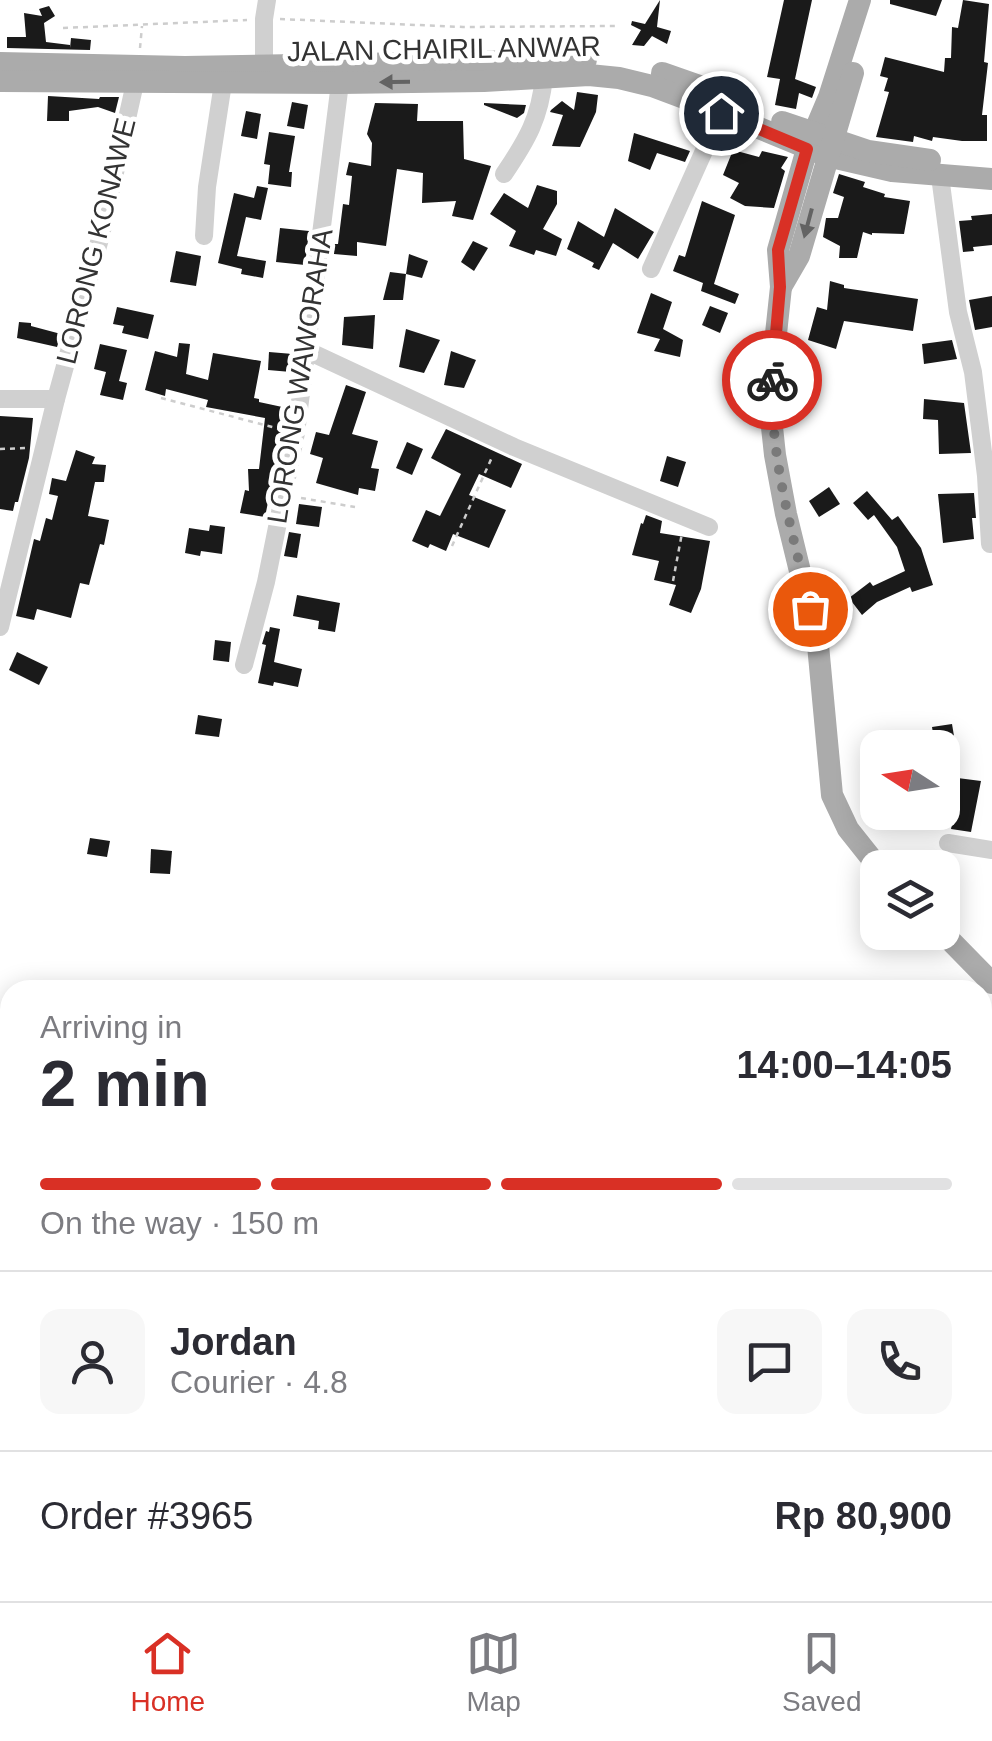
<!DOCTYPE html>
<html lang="en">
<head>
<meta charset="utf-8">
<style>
  body { margin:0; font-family:Arial,sans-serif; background:#f7f7f7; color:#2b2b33; height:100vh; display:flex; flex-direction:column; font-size:38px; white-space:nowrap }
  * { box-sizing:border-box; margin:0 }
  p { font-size:32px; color:#7c7c81 }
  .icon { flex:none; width:55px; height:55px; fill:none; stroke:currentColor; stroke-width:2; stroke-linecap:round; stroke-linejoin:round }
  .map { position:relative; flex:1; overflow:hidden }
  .drawer { position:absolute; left:0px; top:980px; width:992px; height:622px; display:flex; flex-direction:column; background:#fff; border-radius:30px 30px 0 0; box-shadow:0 5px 25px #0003 }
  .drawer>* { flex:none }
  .needle { width:65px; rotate:282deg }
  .buttons { position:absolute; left:860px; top:730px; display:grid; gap:20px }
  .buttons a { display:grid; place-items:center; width:100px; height:100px; border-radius:20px; background:#fff; box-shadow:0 5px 25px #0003; font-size:50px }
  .pin { position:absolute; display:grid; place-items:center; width:85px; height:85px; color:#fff; margin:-42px; border:5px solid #fff; border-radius:50%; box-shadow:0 2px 10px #0007 }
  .courier { position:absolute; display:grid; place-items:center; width:100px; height:100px; margin:-50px; border:8px solid #d93025; border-radius:50%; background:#fff; color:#222; box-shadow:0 2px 12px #0007 }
  .headline em { font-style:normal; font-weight:700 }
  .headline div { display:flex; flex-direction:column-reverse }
  .headline { display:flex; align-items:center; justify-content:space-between; height:170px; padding:0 40px }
  h1 { font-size:65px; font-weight:700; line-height:75px }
  .bar { display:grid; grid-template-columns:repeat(4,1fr); gap:15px 10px; align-content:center; height:120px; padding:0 40px }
  .bar i { height:12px; border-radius:8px; background:#e1e1e2 }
  .bar .current { background:#d93025 }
  .bar p { grid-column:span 4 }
  .line { display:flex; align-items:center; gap:25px; padding:0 40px; border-top:2px solid #e1e1e2 }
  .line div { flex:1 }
  .round { display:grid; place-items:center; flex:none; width:105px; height:105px; border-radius:20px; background:#f7f7f7 }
  .menu { display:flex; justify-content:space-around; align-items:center; height:140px; border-top:2px solid #e1e1e2; background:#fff; font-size:28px; color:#7c7c81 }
  .menu a { display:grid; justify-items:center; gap:5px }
  .menu .current { color:#d93025 }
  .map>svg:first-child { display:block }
</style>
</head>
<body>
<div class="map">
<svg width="992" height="1601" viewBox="0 0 992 1601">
  <rect width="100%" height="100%" fill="#fff"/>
  <g fill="#1a1a1a">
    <path d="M660,0L657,27L671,31L667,44L652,36L644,46L632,45L641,30L631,25L632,21L645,24Z"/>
    <path d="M784,0H812L795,79L816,87L812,98L799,93L796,109L775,105L780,79L767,77Z"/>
    <path d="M890,0H942L936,16L890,4Z"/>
    <path d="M963,0L989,4L984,62L988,63L982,115H987V141H962L933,137L932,141L914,136L913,142L876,137L889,92L884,91L888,78L880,76L885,57L944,72L945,58H951L952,27L958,28Z"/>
    <path d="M49,6L55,16L44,23L46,42L70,45V48L71,38L91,40L90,50L7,48V37H26L24,13L42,16L39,9Z"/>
    <path d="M577,92L598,95L596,112L580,147L552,146L563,115L550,112L551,110L562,101L574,110Z"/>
    <path d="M48,96L99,99L100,97H119L115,113L98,107L69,111V121H47Z"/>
    <path d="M292,102L308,105L304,129L287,126Z"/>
    <path d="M375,103L418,104L417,121H463L464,159L491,166L473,220L452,216L456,201L422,203L423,173L397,169L386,246L357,242V256L334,254V244H338L343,204L349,205L352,176L346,175L349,162L371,166L372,143L367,134Z"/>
    <path d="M484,103L526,105L524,113L517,118L484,105Z"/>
    <path d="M246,111L261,114L257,139L241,136Z"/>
    <path d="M269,132L295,136L289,172H292L291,187L268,184L270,165L264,164Z"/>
    <path d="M634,133L690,151L685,162L657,153L650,170L628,161Z"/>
    <path d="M733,150L759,157L762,151L788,157L781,168L785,171L774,208L745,206L730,198L739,183L723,175Z"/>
    <path d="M839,174L865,182L863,187L885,194L884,197L910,201L904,234L872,233V235L863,232L857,258H839L840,246L823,237L826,218H838L844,197L833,193Z"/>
    <path d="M537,185L557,191V204L543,229L562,239L556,256L536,250L534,255L509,246L516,231L490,214L504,193L528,208Z"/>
    <path d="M257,186L268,188L261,220L246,217L237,256L266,261L263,278L241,274L242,269L218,263L234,193L254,198Z"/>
    <path d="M702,201L735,215L714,284L739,294L735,304L701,291L703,283L673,271L679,255L685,257Z"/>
    <path d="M615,208L654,232L638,259L613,243L599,270L592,267L594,263L567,249L578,221L604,237Z"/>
    <path d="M992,214V245L973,247L974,251L963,252L959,221L972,220L971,216Z"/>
    <path d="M280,228L309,231L305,265L276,262Z"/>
    <path d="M473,241L488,248L474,271L461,262Z"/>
    <path d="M176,251L201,256L196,286L170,282Z"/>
    <path d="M409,254L428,261L422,278L406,274Z"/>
    <path d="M390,272L406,274L403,300H383Z"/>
    <path d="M830,281L844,285V288L918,299L913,331L844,321L836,349L808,340L817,307L827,310Z"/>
    <path d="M651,293L672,302L663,329L683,340L680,357L654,351L660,339L637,333Z"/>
    <path d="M992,296V327L975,330L969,300Z"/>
    <path d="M710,306L728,313L720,333L702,325Z"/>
    <path d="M117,307L154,315L148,339L122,333L124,326L113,324Z"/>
    <path d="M375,315L373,349L342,345L344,317Z"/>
    <path d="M19,322L31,323V326L61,334L57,347L17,338Z"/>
    <path d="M406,329L440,340L424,373L399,367Z"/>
    <path d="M952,340L957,359L924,364L922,344Z"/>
    <path d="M179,343L190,344L186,374L208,380L213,353L261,361L254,398L259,399V402L287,408L265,517L240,513L245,490L249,491L248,469H259L265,418L206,407L208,400L166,389L165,396L145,390L155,351L177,357Z"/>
    <path d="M100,344L127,350L119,381L127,383L123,400L100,395L106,372L94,369Z"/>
    <path d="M451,351L476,360L464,388L444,385Z"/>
    <path d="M269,352L293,354L291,372L268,370Z"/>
    <path d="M346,385L366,392L352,434L378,441L371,468L379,469L375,491L359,488L358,495L316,483L323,458L310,454L316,432L329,435Z"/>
    <path d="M924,399L964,403L971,453L939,454L938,420L923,419Z"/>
    <path d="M0,416L33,418L29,458L18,502H15L13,511L0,509Z"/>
    <path d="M446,429L522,464L511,488L479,474L469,495L506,510L489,548L453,534L446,551L430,544L428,548L412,541L426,510L440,516L461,474L431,458Z"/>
    <path d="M407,442L423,449L412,475L396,468Z"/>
    <path d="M76,450L95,457L92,464L106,465L104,482H95L88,516L109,520L104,545L100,544L89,585L80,583L71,618L37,609L34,620L16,616L34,539L40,541L46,518L52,520L58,496L49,494L52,478L66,481Z"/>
    <path d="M667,456L686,462L678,487L660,481Z"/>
    <path d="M829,487L840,504L819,517L809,501Z"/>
    <path d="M867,491L892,520L898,516L921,548L933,585L912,592L910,587L877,602L862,615L849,598L870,582L873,586L905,571L897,547L874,515L868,520L853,503Z"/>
    <path d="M974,493L976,518H972L974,539L943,543L938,494Z"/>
    <path d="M299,504L322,507L319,527L296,524Z"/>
    <path d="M646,515L662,521L660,533L710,541L701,589L691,613L669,605L676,585L654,580L659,561L632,555L641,523L643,524Z"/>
    <path d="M210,525L225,527L222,554L201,551L200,556L185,553L189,528L209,531Z"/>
    <path d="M289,532L301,534L297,558L284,556Z"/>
    <path d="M297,595L340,603L335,632L318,629L319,621L293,616Z"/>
    <path d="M270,627L280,629L274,662L302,669L298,687L274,682L273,686L258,683L266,645L262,644L266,631L269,632Z"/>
    <path d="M215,640L231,642L229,662L213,660Z"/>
    <path d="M17,652L48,667L39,685L9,670Z"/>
    <path d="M198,715L222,719L219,737L195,734Z"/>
    <path d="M952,724L955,742L935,746L932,727Z"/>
    <path d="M942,776L981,781L971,832L951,829L952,824L919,826L918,812H942Z"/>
    <path d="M90,838L110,841L107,857L87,854Z"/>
    <path d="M151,849L172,851L170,874L150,873Z"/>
  </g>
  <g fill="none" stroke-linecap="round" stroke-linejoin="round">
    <g stroke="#cdcdcd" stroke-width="2.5" stroke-dasharray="5 5" stroke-linecap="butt">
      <path d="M280,19L463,27L618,26"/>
      <path d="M63,28L247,20"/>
      <path d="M140,48L142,26"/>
      <path d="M161,398L280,429"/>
      <path d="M0,449L27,448"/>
      <path d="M301,498L355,507"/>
      <path d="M452,546L493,455"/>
      <path d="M673,581L682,533"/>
      <path d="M844,1601L848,1592"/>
    </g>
    <g stroke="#d0d0d0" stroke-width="18">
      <path d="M264,76V19L267,0"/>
      <path d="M504,174C527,140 540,118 544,77"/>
      <path d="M940,176L958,312L973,372L986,476L990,544"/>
      <path d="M204,236L207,187L223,83"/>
      <path d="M651,269L721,113"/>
      <path d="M308,351L514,447L709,527"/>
      <path d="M0,399H56"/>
      <path d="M0,627L56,399L101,235L135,83"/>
      <path d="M244,665L266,582L296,433L340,83"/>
      <path d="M948,843L992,850"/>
      <path d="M982,1067L992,1047"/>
      <path d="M0,1437L10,1447"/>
      <path d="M0,1530L10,1541"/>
      <path d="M45,1601L56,1592"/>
    </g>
    <g stroke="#ababab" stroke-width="22">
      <path d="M860,0L829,97L807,149L778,250L781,287L772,371L771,418L775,455L786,514L818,645L832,795L848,829L879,868"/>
      <path d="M0,63L185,67L586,60"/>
      <path d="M662,73L702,87L729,101"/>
      <path d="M0,81L340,83L484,81L589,75L619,78L652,86L708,107L827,156L892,171L992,179"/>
      <path d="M782,122L868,151L930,160"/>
      <path d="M781,287L799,256L853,73"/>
      <path d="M942,932L992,983"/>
    </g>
  </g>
  <defs><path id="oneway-solid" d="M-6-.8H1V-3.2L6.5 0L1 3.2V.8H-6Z" transform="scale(2.5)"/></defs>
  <g fill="#636363">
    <use href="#oneway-solid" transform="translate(395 82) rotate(179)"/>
    <use href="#oneway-solid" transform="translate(808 223) rotate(105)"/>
  </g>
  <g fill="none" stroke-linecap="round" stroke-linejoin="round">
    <path stroke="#7a7a7a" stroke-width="10" stroke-dasharray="0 18" d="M772,380C771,465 792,528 810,609"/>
    <path stroke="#d93025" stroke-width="12" d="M721,113L807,149L778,250L780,287L772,380"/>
  </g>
  <g text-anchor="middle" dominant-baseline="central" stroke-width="10" stroke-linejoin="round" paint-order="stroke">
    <g font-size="28" fill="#333" stroke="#fff">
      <text transform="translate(444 49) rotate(-1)">JALAN CHAIRIL ANWAR</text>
      <text transform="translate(96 241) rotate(-76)">LORONG KONAWE</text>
      <text transform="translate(300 376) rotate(-81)">LORONG WAWORAHA</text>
    </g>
  </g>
</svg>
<div class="buttons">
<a><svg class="needle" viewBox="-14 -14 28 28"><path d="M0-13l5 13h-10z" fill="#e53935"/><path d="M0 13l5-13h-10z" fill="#7c7c81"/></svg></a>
<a><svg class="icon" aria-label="layers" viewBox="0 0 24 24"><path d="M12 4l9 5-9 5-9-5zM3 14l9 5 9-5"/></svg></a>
</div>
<div class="pin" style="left:810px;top:609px;background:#ea580c"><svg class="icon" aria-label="bag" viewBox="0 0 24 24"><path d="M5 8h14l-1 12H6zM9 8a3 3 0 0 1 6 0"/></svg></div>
<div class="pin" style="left:721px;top:113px;background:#1f2937"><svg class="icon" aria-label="home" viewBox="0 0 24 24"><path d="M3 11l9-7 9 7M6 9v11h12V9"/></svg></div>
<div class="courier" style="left:772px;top:380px"><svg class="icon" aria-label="bike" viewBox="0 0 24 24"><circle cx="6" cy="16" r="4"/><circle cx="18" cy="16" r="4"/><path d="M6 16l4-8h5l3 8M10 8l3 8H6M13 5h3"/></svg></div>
<section class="drawer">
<div class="headline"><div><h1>2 min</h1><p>Arriving in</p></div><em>14:00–14:05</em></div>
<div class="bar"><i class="current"></i><i class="current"></i><i class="current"></i><i></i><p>On the way · 150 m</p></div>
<div class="line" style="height:180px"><a class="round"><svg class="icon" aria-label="person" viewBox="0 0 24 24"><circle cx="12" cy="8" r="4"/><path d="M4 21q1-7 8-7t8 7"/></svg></a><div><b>Jordan</b><p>Courier · 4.8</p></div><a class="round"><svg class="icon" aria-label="chat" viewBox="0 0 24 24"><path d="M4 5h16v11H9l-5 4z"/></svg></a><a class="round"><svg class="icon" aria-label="phone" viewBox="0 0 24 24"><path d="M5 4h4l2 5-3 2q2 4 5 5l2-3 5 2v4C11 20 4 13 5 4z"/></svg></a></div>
<div class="line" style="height:130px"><div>Order #3965</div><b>Rp 80,900</b></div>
</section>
</div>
<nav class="menu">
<a class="current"><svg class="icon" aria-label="home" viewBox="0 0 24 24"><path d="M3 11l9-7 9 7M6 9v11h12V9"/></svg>Home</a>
<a><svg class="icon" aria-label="map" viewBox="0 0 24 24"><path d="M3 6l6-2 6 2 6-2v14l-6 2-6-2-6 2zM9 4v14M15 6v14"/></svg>Map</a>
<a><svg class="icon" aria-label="saved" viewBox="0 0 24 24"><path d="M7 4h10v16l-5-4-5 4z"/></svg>Saved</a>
</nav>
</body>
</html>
